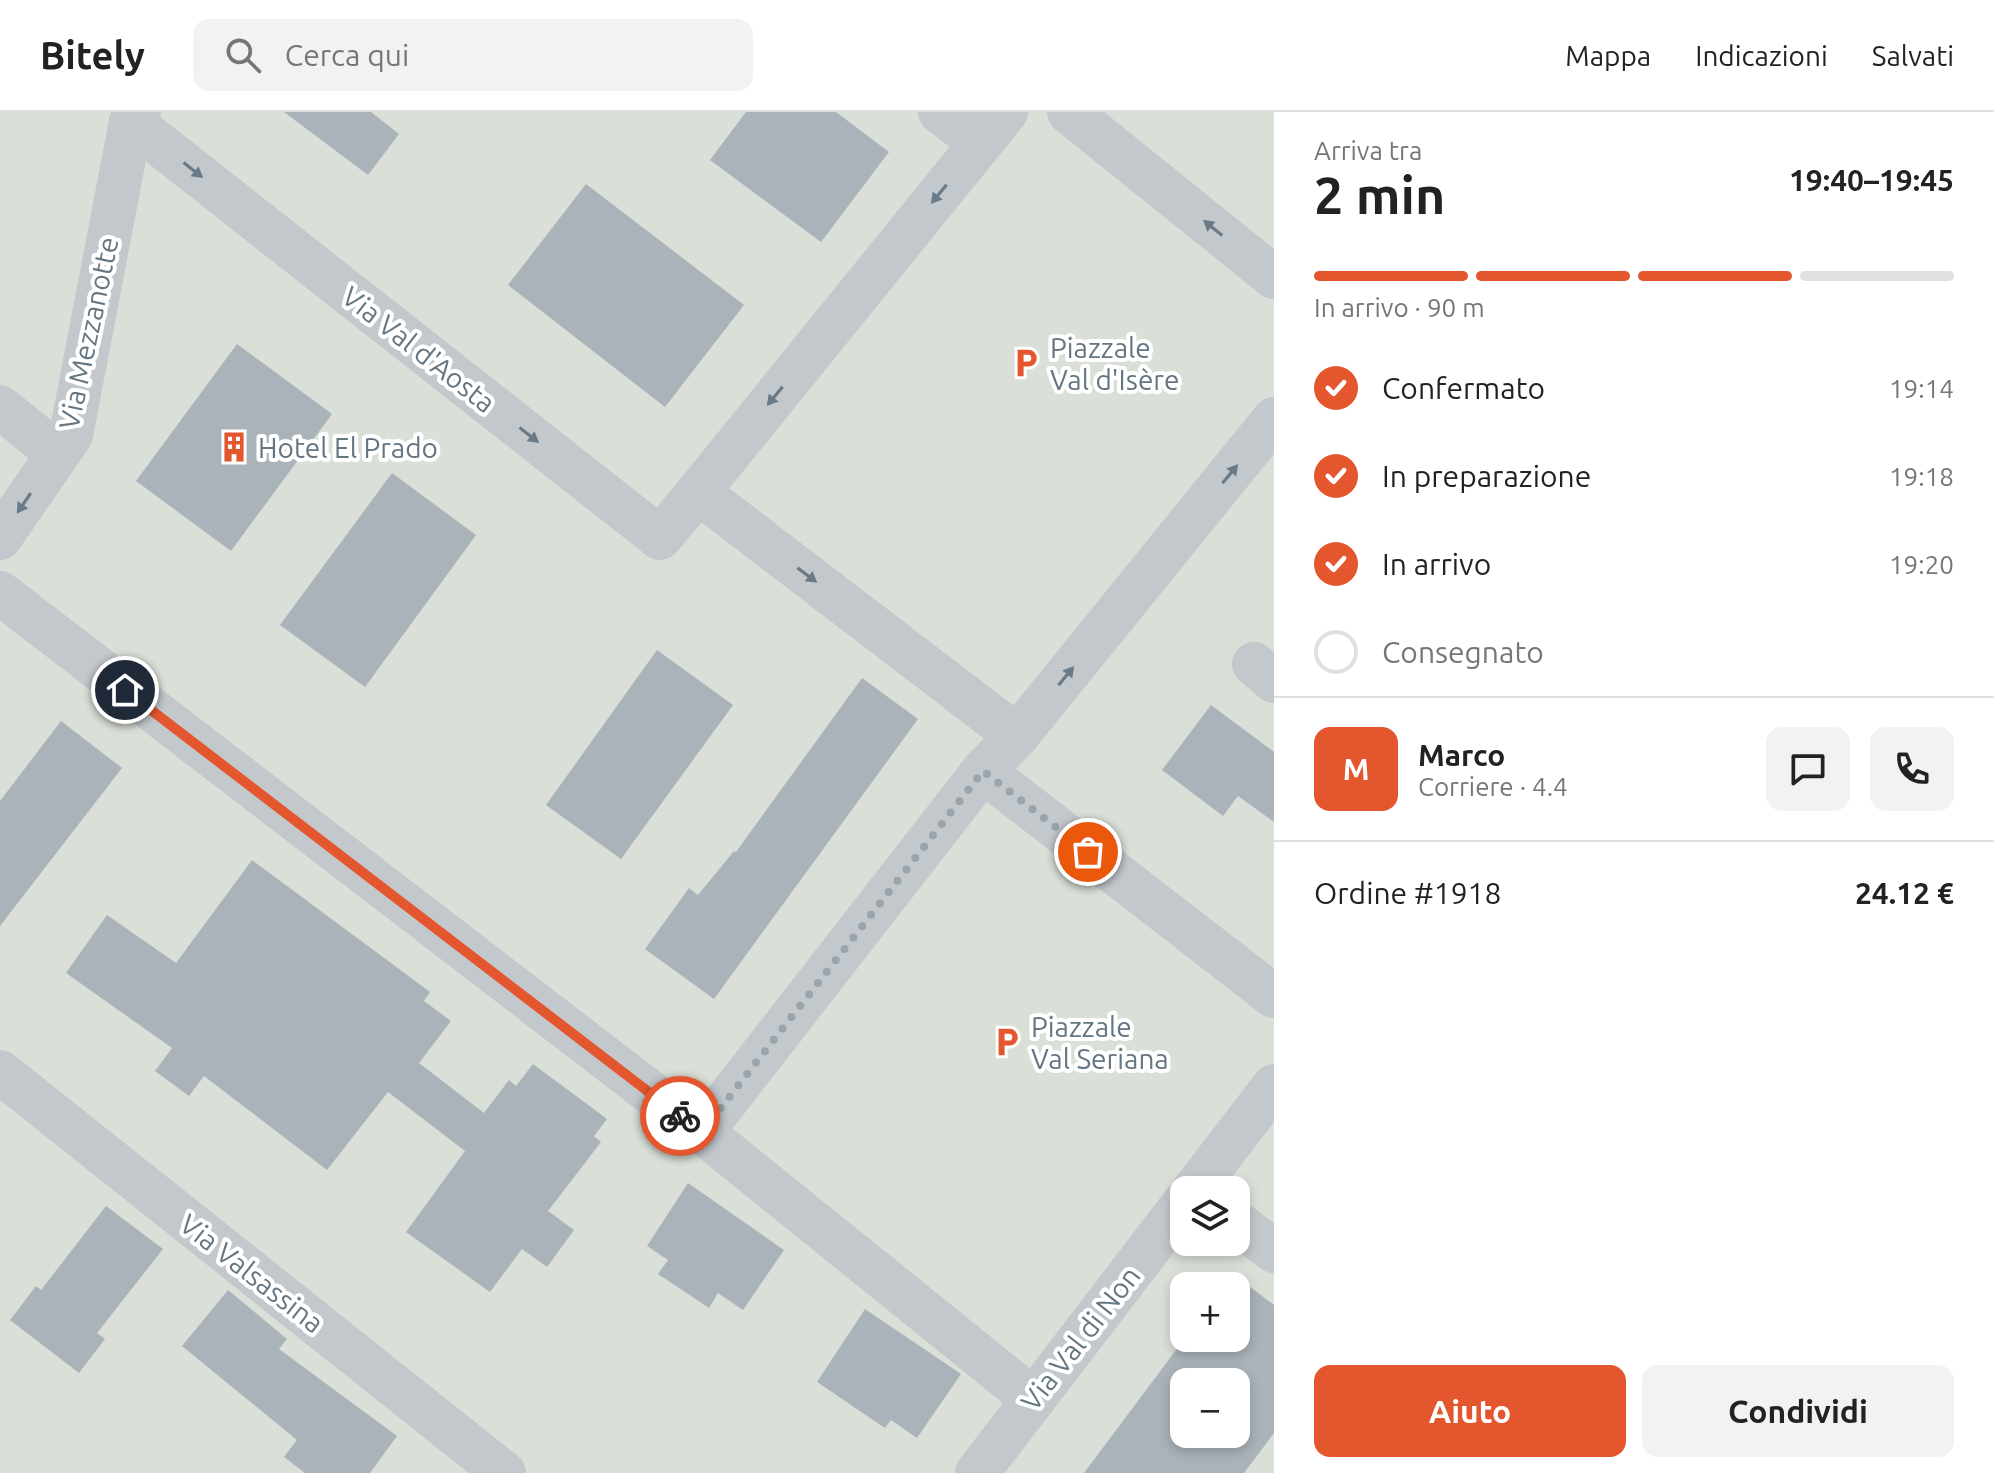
<!DOCTYPE html>
<html lang="it">
<head>
<meta charset="utf-8">
<style>
  body { margin:0; font-family:Ubuntu,sans-serif; background:#f2f2f2; color:#222; height:100vh; display:flex; flex-direction:column; font-size:30px; white-space:nowrap }
  * { box-sizing:border-box; margin:0 }
  p { font-size:26px; color:#767676 }
  .icon { flex:none; width:44px; height:44px; fill:none; stroke:currentColor; stroke-width:2; stroke-linecap:round; stroke-linejoin:round }
  .map { position:relative; flex:1; overflow:hidden }
  .panel { display:flex; flex-direction:column; background:#fff; width:720px }
  .panel>* { flex:none }
  .tools { position:absolute; left:1170px; top:1064px; display:grid; gap:16px }
  .tools a { display:grid; place-items:center; width:80px; height:80px; border-radius:16px; background:#fff; box-shadow:0 4px 12px #0003; font-size:40px }
  .pin { position:absolute; display:grid; place-items:center; width:68px; height:68px; color:#fff; margin:-34px; border:4px solid #fff; border-radius:50%; box-shadow:0 2px 8px #0007 }
  .courier { position:absolute; display:grid; place-items:center; width:80px; height:80px; margin:-40px; border:6px solid #e4572e; border-radius:50%; background:#fff; color:#222; box-shadow:0 2px 10px #0007 }
  .head em { font-style:normal; font-weight:700 }
  .head div { display:flex; flex-direction:column-reverse }
  .head { display:flex; align-items:center; justify-content:space-between; height:136px; padding:0 40px }
  h1 { font-size:52px; font-weight:700; line-height:60px }
  .bar { display:grid; grid-template-columns:repeat(4,1fr); gap:12px 8px; align-content:center; height:96px; padding:0 40px }
  .bar i { height:10px; border-radius:6px; background:#e0e0e0 }
  .bar .active { background:#e4572e }
  .bar p { grid-column:span 4 }
  .line { display:flex; align-items:center; gap:20px; padding:0 40px; border-top:2px solid #e0e0e0 }
  .line div { flex:1 }
  .round { display:grid; place-items:center; flex:none; width:84px; height:84px; border-radius:16px; background:#f2f2f2 }
  ol { padding:0 40px; list-style:none }
  li { display:flex; align-items:center; gap:24px; height:88px }
  li p { margin-inline-start:auto }
  li .icon { padding:8px; border-radius:50%; background:#e4572e; color:#fff; stroke-width:4 }
  li:last-child { color:#767676 }
  li i { width:44px; height:44px; border:4px solid #e0e0e0; border-radius:50% }
  .button { display:flex; gap:16px; margin-top:auto; padding:16px 40px }
  .button a { flex:1; height:92px; border-radius:16px; background:#e4572e; color:#fff; font-size:32px; font-weight:700; line-height:92px; text-align:center }
  .button a+a { background:#f2f2f2; color:#222 }
  header { display:flex; align-items:center; gap:48px; box-sizing:border-box; height:112px; padding:0 40px; background:#fff; border-bottom:2px solid #e0e0e0 }
  header strong { font-size:38px }
  nav { display:flex; gap:44px; margin-inline-start:auto; font-size:28px }
  .search { width:560px; height:72px; background:#f2f2f2; display:flex; align-items:center; gap:20px; box-sizing:border-box; padding:0 28px; border-radius:16px; color:#767676; font-size:30px }
  main { display:flex; flex:1; min-height:0 }
  .map>svg:first-child { display:block }
</style>
</head>
<body>
<header>
<strong>Bitely</strong>
<div class="search"><svg class="icon" aria-label="search" viewBox="0 0 24 24"><circle cx="10" cy="10" r="6"/><path d="M15 15l6 6"/></svg>Cerca qui</div>
<nav><a>Mappa</a><a>Indicazioni</a><a>Salvati</a></nav>
</header>
<main>
<div class="map">
<svg width="1274" height="1361" viewBox="0 0 1274 1361">
  <rect width="100%" height="100%" fill="#fafaf8"/>
  <path fill="#dadfd7" fill-rule="evenodd" d="M0,0H1274V1361H0ZM1184,1078H1236V1130H1184ZM1184,1174H1236V1226H1184ZM1184,1270H1236V1322H1184Z"/>
  <g fill="#aab3b9" fill-rule="evenodd">
    <path d="M284,0H371L399,22L368,63Z"/>
    <path d="M746,0H836L889,40L821,130L710,48Z"/>
    <path d="M586,72L744,193L665,295L508,173Z"/>
    <path d="M237,232L332,302L231,439L136,369Z"/>
    <path d="M392,361L476,423L365,575L280,513Z"/>
    <path d="M657,538L733,593L621,747L546,693Z"/>
    <path d="M862,566L918,607L714,887L645,837L689,776L698,783L734,739L736,740Z"/>
    <path d="M1211,593L1274,640V710L1238,684L1223,704L1162,658Z"/>
    <path d="M61,609L122,656L0,814V689Z"/>
    <path d="M252,748L430,880L424,889L451,909L419,951L484,1001L509,968L516,974L533,952L607,1007L594,1024L601,1030L548,1099L574,1118L547,1155L522,1137L490,1180L406,1120L465,1039L388,980L327,1058L204,964L189,984L155,959L172,936L66,861L107,803L176,851Z"/>
    <path d="M688,1071L784,1138L743,1198L718,1181L709,1196L658,1162L668,1148L647,1134Z"/>
    <path d="M106,1094L163,1137L97,1221L105,1227L79,1261L10,1208L36,1174L41,1178Z"/>
    <path d="M1233,1162L1274,1193V1321L1244,1361H1084L1185,1226H1236V1174H1224ZM1184,1270H1236V1322H1184Z"/>
    <path d="M228,1178L287,1227L279,1237L397,1324L370,1361H305L284,1345L297,1328L182,1234Z"/>
    <path d="M865,1197L961,1262L917,1326L891,1308L885,1316L817,1270Z"/>
  </g>
  <g fill="none" stroke-linecap="round" stroke-linejoin="round">
    <g stroke="#c3c8cc" stroke-width="44">
      <path d="M940,0L981,31"/>
      <path d="M1006,0L698,380L1017,624"/>
      <path d="M1069,0L1274,165"/>
      <path d="M131,10L660,426L698,380"/>
      <path d="M0,295L57,341"/>
      <path d="M0,426L71,323L131,10L139,0"/>
      <path d="M0,481L702,1020L1033,1287"/>
      <path d="M1254,552L1274,569"/>
      <path d="M983,659L1274,884"/>
      <path d="M0,960L504,1361"/>
      <path d="M702,1020L983,659L1017,624L1274,307"/>
      <path d="M1194,1078L1274,974"/>
      <path d="M1236,1110L1274,1139"/>
      <path d="M977,1361L1184,1091"/>
    </g>
  </g>
  <defs><path id="oneway-solid" d="M-6-.8H1V-3.2L6.5 0L1 3.2V.8H-6Z" transform="scale(2)"/></defs>
  <g fill="#6a7a87">
    <use href="#oneway-solid" transform="translate(193 58) rotate(38)"/>
    <use href="#oneway-solid" transform="translate(939 82) rotate(129)"/>
    <use href="#oneway-solid" transform="translate(1213 116) rotate(-141)"/>
    <use href="#oneway-solid" transform="translate(775 284) rotate(129)"/>
    <use href="#oneway-solid" transform="translate(529 323) rotate(38)"/>
    <use href="#oneway-solid" transform="translate(1230 362) rotate(-51)"/>
    <use href="#oneway-solid" transform="translate(24 391) rotate(124)"/>
    <use href="#oneway-solid" transform="translate(807 463) rotate(37)"/>
    <use href="#oneway-solid" transform="translate(1066 564) rotate(-51)"/>
  </g>
  <g fill="none" stroke-linecap="round" stroke-linejoin="round">
    <path stroke="#99a4ac" stroke-width="8" stroke-dasharray="0 14.4" d="M680,1004L702,1020L983,659L1088,740"/>
    <path stroke="#e4572e" stroke-width="10" d="M125,578L680,1004"/>
  </g>
  <defs>
    <g id="parking-bare" transform="scale(2.4)"><path d="M-3.5-5.5H1a3.5 3.5 0 0 1 0 7H-1V5.5H-3.5ZM-1-3.4V-.6H.8a1.4 1.4 0 0 0 0-2.8Z" fill="#e4572e" stroke="#fff" stroke-width="2.5" paint-order="stroke"/></g>
    <g id="building-bare" transform="scale(2.4)"><path d="M-4-6H4V6H1V3H-1V6H-4ZM-2.5-4.3h1.7v1.8h-1.7ZM.8-4.3h1.7v1.8H.8ZM-2.5-1h1.7V.8h-1.7ZM.8-1h1.7V.8H.8Z" fill="#e4572e" stroke="#fff" stroke-width="2.5" paint-order="stroke"/></g>
  </defs>
  <g fill-rule="evenodd">
    <use href="#parking-bare" x="1026" y="251"/>
    <use href="#building-bare" x="234" y="335"/>
    <use href="#parking-bare" x="1007" y="930"/>
  </g>
  <g text-anchor="middle" dominant-baseline="central" stroke-width="8" stroke-linejoin="round" paint-order="stroke">
    <g font-size="28" fill="#657683" stroke="#fff">
      <text transform="translate(88 221) rotate(-78)">Via Mezzanotte</text>
      <text transform="translate(419 237) rotate(38)">Via Val d'Aosta</text>
      <text transform="translate(252 1161) rotate(38)">Via Valsassina</text>
      <text transform="translate(1080 1226) rotate(-52)">Via Val di Non</text>
    </g>
    <g font-size="28" fill="#657683" stroke="#fff" text-anchor="start">
      <text x="1050" y="235">Piazzale<tspan x="1050" dy="32">Val d'Isère</tspan></text>
      <text x="258" y="335">Hotel El Prado</text>
      <text x="1031" y="914">Piazzale<tspan x="1031" dy="32">Val Seriana</tspan></text>
    </g>
  </g>
</svg>
<div class="tools">
<a><svg class="icon" aria-label="layers" viewBox="0 0 24 24"><path d="M12 4l9 5-9 5-9-5zM3 14l9 5 9-5"/></svg></a>
<a>+</a>
<a>−</a>
</div>
<div class="pin" style="left:1088px;top:740px;background:#ea580c"><svg class="icon" aria-label="bag" viewBox="0 0 24 24"><path d="M5 8h14l-1 12H6zM9 8a3 3 0 0 1 6 0"/></svg></div>
<div class="pin" style="left:125px;top:578px;background:#1f2937"><svg class="icon" aria-label="home" viewBox="0 0 24 24"><path d="M3 11l9-7 9 7M6 9v11h12V9"/></svg></div>
<div class="courier" style="left:680px;top:1004px"><svg class="icon" aria-label="bike" viewBox="0 0 24 24"><circle cx="6" cy="16" r="4"/><circle cx="18" cy="16" r="4"/><path d="M6 16l4-8h5l3 8M10 8l3 8H6M13 5h3"/></svg></div>
</div>
<section class="panel">
<div class="head"><div><h1>2 min</h1><p>Arriva tra</p></div><em>19:40–19:45</em></div>
<div class="bar"><i class="active"></i><i class="active"></i><i class="active"></i><i></i><p>In arrivo · 90 m</p></div>
<ol>
<li><svg class="icon" aria-label="check" viewBox="0 0 24 24"><path d="M5 12l5 5 9-10"/></svg>Confermato<p>19:14</p></li>
<li><svg class="icon" aria-label="check" viewBox="0 0 24 24"><path d="M5 12l5 5 9-10"/></svg>In preparazione<p>19:18</p></li>
<li><svg class="icon" aria-label="check" viewBox="0 0 24 24"><path d="M5 12l5 5 9-10"/></svg>In arrivo<p>19:20</p></li>
<li><i></i>Consegnato</li>
</ol>
<div class="line" style="height:144px"><b class="round" style="background:#e4572e;color:#fff">M</b><div><b>Marco</b><p>Corriere · 4.4</p></div><a class="round"><svg class="icon" aria-label="chat" viewBox="0 0 24 24"><path d="M4 5h16v11H9l-5 4z"/></svg></a><a class="round"><svg class="icon" aria-label="phone" viewBox="0 0 24 24"><path d="M5 4h4l2 5-3 2q2 4 5 5l2-3 5 2v4C11 20 4 13 5 4z"/></svg></a></div>
<div class="line" style="height:104px"><div>Ordine #1918</div><b>24.12 €</b></div>
<div class="button"><a>Aiuto</a><a>Condividi</a></div>
</section>
</main>
</body>
</html>
